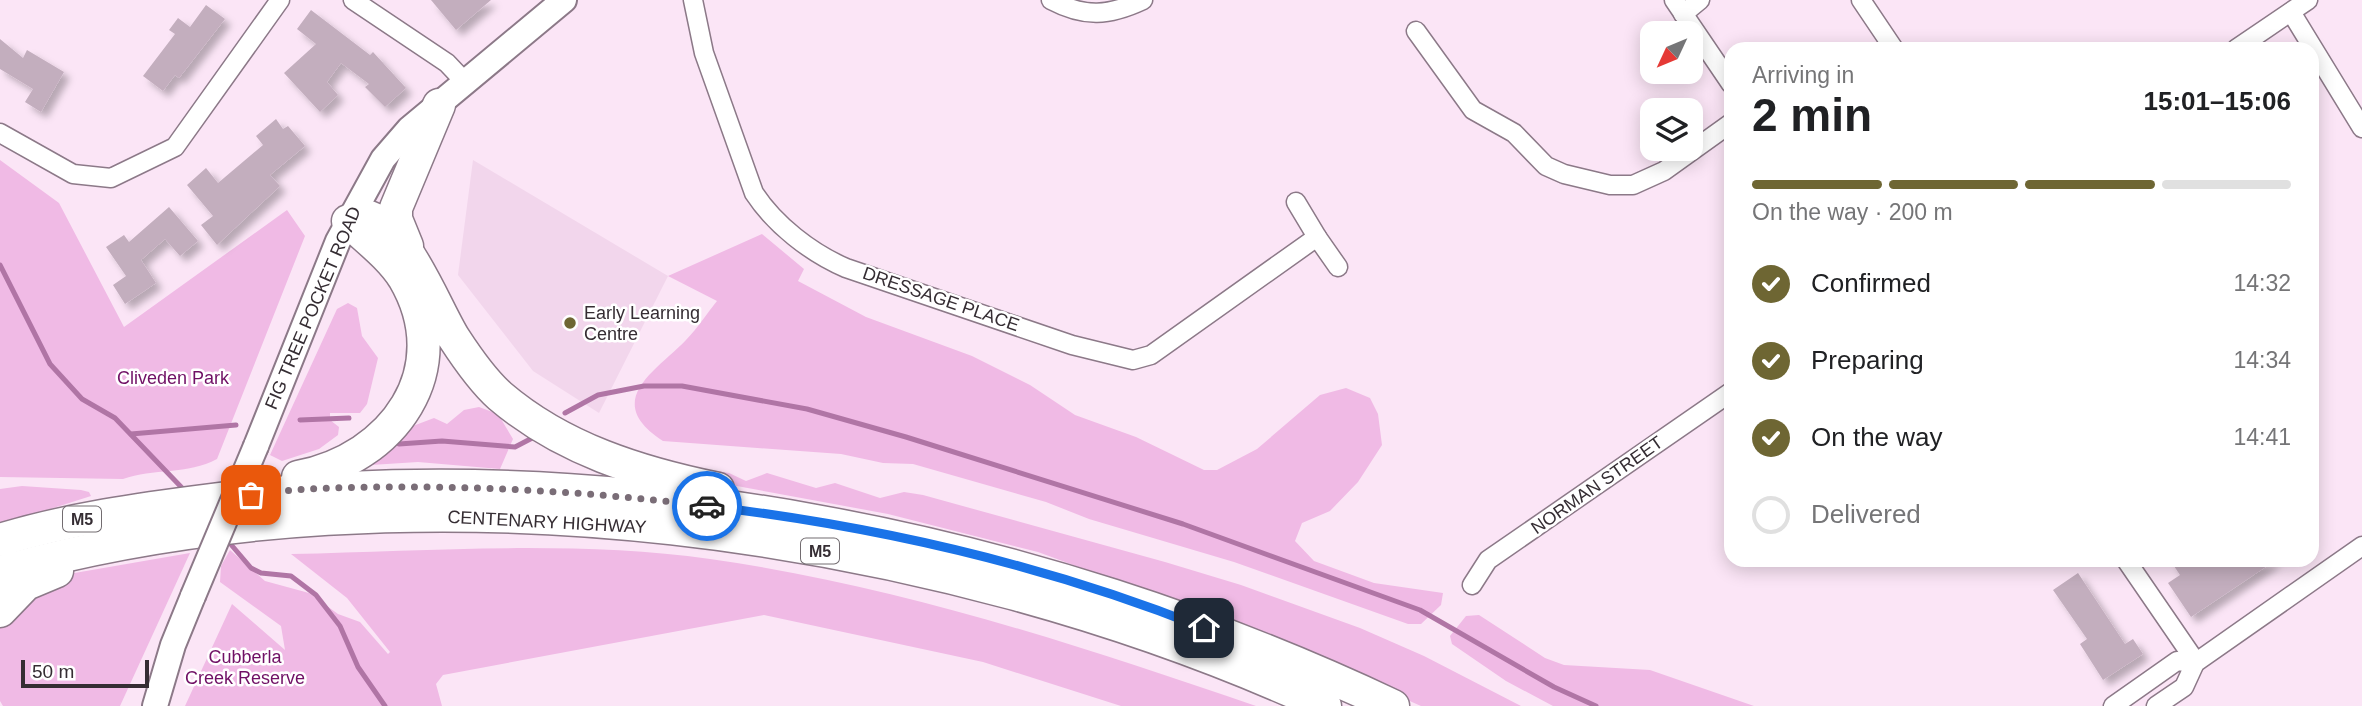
<!DOCTYPE html>
<html lang="en">
<head>
<meta charset="utf-8">
<style>
  body { margin:0; font-family:Helvetica,sans-serif; background:#f2f2f2; color:#202124; height:100vh; display:flex; flex-direction:column; font-size:26px; white-space:nowrap }
  * { box-sizing:border-box; margin:0 }
  p { font-size:23px; color:#757577 }
  .icon { flex:none; width:38px; height:38px; fill:none; stroke:currentColor; stroke-width:2; stroke-linecap:round; stroke-linejoin:round }
  .map { position:relative; flex:1; overflow:hidden }
  .drawer { position:absolute; left:1724px; top:42px; width:595px; height:525px; display:flex; flex-direction:column; background:#fff; border-radius:21px; box-shadow:0 4px 18px #0003 }
  .drawer>* { flex:none }
  .needle { width:46px; rotate:226deg }
  .tools { position:absolute; left:1640px; top:21px; display:grid; gap:14px }
  .tools a { display:grid; place-items:center; width:63px; height:63px; border-radius:14px; background:#fff; box-shadow:0 4px 18px #0003; font-size:35px }
  .scale { position:absolute; left:21px; bottom:18px; width:128px; box-sizing:border-box; padding-left:7px; border:4px solid #352d33; border-top:0; font-size:19px; line-height:24px; white-space:nowrap; color:#352d33; -webkit-text-stroke:5px #fff; paint-order:stroke }
  .pin { position:absolute; display:grid; place-items:center; width:60px; height:60px; color:#fff; margin:-30px; border-radius:14px; box-shadow:0 4px 10px #0006 }
  .courier { position:absolute; display:grid; place-items:center; width:70px; height:70px; margin:-35px; border:5px solid #1a73e8; border-radius:50%; background:#fff; color:#222; box-shadow:0 2px 9px #0007 }
  .summary em { font-style:normal; font-weight:600 }
  .summary div { display:flex; flex-direction:column-reverse }
  .summary { display:flex; align-items:center; justify-content:space-between; height:119px; padding:0 28px }
  h1 { font-size:46px; font-weight:600; line-height:52px }
  .bar { display:grid; grid-template-columns:repeat(4,1fr); gap:10px 7px; align-content:center; height:84px; padding:0 28px }
  .bar i { height:9px; border-radius:5px; background:#e0e0e0 }
  .bar .active { background:#6e6633 }
  .bar p { grid-column:span 4 }
  ol { padding:0 28px; list-style:none }
  li { display:flex; align-items:center; gap:21px; height:77px }
  li p { margin-inline-start:auto }
  li .icon { padding:7px; border-radius:50%; background:#6e6633; color:#fff; stroke-width:4 }
  li:last-child { color:#757577 }
  li i { width:38px; height:38px; border:4px solid #e0e0e0; border-radius:50% }
  .map>svg:first-child { display:block }
</style>
</head>
<body>
<div class="map">
<svg width="2362" height="706" viewBox="0 0 2362 706">
  <defs>
    <filter id="shadow"><feDropShadow dx="6" dy="6" stdDeviation="3.5" flood-color="#0004"/></filter>
  </defs>
  <rect width="100%" height="100%" fill="#fbe5f6"/>
  <path fill="#f2d6ec" d="M473,160L668,276L599,413L533,371L458,275Z"/>
  <g fill="#f0bae5">
    <path d="M0,160L59,203L124,327L287,210L305,236L217,459C188,475 153,468 123,479L0,477Z"/>
    <path d="M762,234L804,269L798,281L866,317L972,356L1030,385L1075,415L1136,437L1204,470H1217L1257,449L1320,395L1346,388L1370,398L1378,414L1382,445L1358,482L1330,511L1302,523L1295,541L1314,561L1374,583L1443,593L1441,605L1421,624H1408L1234,562L1089,519L1046,502L913,464L883,463L841,454L663,441C601,401 656,371 686,340C698,328 707,313 717,301L668,276Z"/>
    <path d="M348,303L357,308L362,336L378,358L367,404L360,413H330V420L339,427L338,435L319,449L282,461L270,455L337,309Z"/>
    <path d="M479,407L498,414L513,439L500,469L418,462L371,465L370,462L405,429L434,418L447,424L464,410Z"/>
    <path d="M692,467L729,473L746,481L767,473L816,488L835,483L880,498L904,492L923,495L1165,562L1241,585L1360,628L1424,656L1521,706H1421L1244,628L1038,552L888,514L688,477L687,468Z"/>
    <path d="M22,486L81,490L89,492L91,496L0,525V489Z"/>
    <path d="M230,550L265,581L309,593L338,614L360,622L388,654L390,652L347,598L291,554C428,551 574,540 710,559C896,585 1078,645 1256,706H1121L983,662L764,615L443,675L436,684L442,706H185L232,604L285,650L281,626L220,582L221,566Z"/>
    <path d="M190,553L120,706H3L0,701V626L3,621L63,575Z"/>
    <path d="M1479,615L1545,658L1564,665L1650,670L1754,706H1553L1506,681L1452,644L1450,636L1466,616Z"/>
  </g>
  <g fill="none" stroke-linecap="round" stroke-linejoin="round">
    <g stroke="#b075a5" stroke-width="5">
      <path d="M0,265L50,364L82,399L115,418L185,491"/>
      <path d="M565,413L598,395L644,386H682L807,409L906,437L1183,524L1420,610L1554,687L1596,706"/>
      <path d="M300,420L349,418"/>
      <path d="M131,434L236,425"/>
      <path d="M399,444L442,441L515,447L538,435"/>
      <path d="M228,541L251,568L261,573L291,576L316,595L340,626L358,667L385,706"/>
    </g>
  </g>
  <g fill="#c3aebe" filter="url(#shadow)">
    <path d="M431,0H491L456,30Z"/>
    <path d="M206,5L225,19L179,78L175,75L163,91L143,76L175,34L169,30L178,18L190,27Z"/>
    <path d="M311,10L370,55L373,52L406,88L385,107L365,87L369,84L341,63L327,82L338,95L320,112L284,73L316,44L297,29Z"/>
    <path d="M0,39L23,58L27,50L64,72L41,112L25,102L33,89L0,69Z"/>
    <path d="M276,119L283,129L288,126L305,146L270,175L280,186L217,245L201,225L213,216L187,185L206,168L218,183L263,145L256,136Z"/>
    <path d="M169,207L198,241L180,256L165,239L141,260L156,283L125,304L113,285L126,276L106,247L124,235L129,242Z"/>
    <path d="M2170,560H2276L2191,617L2168,583L2180,575Z"/>
    <path d="M2078,573L2125,644L2133,639L2143,654L2103,680L2080,644L2087,639L2053,590Z"/>
  </g>
  <g fill="none" stroke-linecap="round" stroke-linejoin="round">
    <g stroke="#8c7988" stroke-width="21">
      <g id="street">
        <path d="M353,0L447,63L465,82"/>
        <path d="M693,0L704,53L754,193C775,225 811,253 846,268L1072,345L1133,360L1151,355L1317,237L1296,202"/>
        <path d="M1051,0C1085,18 1109,16 1143,0"/>
        <path d="M1674,0L1731,84"/>
        <path d="M1861,0L1894,49"/>
        <path d="M2291,12L2362,128"/>
        <path d="M1683,14L1700,0"/>
        <path d="M1416,31L1473,110L1514,133L1546,166L1564,174L1610,185H1633L1664,171L1731,123"/>
        <path d="M2236,49L2308,0"/>
        <path d="M0,133L73,174L111,178L175,147L280,0"/>
        <path d="M1317,237L1338,267"/>
        <path d="M2126,560L2196,662"/>
        <path d="M1472,585L1488,560L1731,392"/>
        <path d="M2113,706L2177,661L2195,663"/>
        <path d="M2156,706L2184,687L2195,663L2362,546"/>
      </g>
    </g>
    <g stroke="#8c7988" stroke-width="28">
      <g id="secondary">
        <path d="M256,446L338,241L383,159L409,129L564,0"/>
        <path d="M155,706L173,645L193,596"/>
      </g>
    </g>
    <g stroke="#8c7988" stroke-width="35">
      <g id="highway">
        <path d="M407,246L396,219V208L439,105"/>
        <path d="M298,477C393,459 458,370 404,278C390,256 367,239 348,221L365,216C405,224 434,306 454,338C467,358 482,380 500,396C562,449 640,473 718,489"/>
        <path d="M0,540C69,519 140,509 211,500C604,450 1036,537 1393,706"/>
        <path d="M0,572C415,456 936,527 1325,706"/>
        <path d="M0,611L26,584L57,571"/>
      </g>
    </g>
    <use href="#street" stroke="#fff" stroke-width="18"/>
    <use href="#secondary" stroke="#fff" stroke-width="24"/>
    <use href="#highway" stroke="#fff" stroke-width="32"/>
    <g stroke="#8c7988" stroke-width="28" stroke-linecap="butt">
      <path id="secondary-bridge" d="M193,596L256,446"/>
    </g>
    <use href="#secondary-bridge" stroke="#fff" stroke-width="24"/>
  </g>
  <g fill="none" stroke-linecap="round" stroke-linejoin="round">
    <path stroke="#7a6d77" stroke-width="7" stroke-dasharray="0 12.6" d="M251,495C303,487 357,487 410,487C509,487 608,494 707,506"/>
    <path stroke="#1a73e8" stroke-width="9" d="M707,506C876,526 1046,565 1204,628"/>
  </g>
  <circle fill="#6e6633" stroke="#fff" stroke-width="2.5" cx="570" cy="323" r="7"/>
  <g text-anchor="middle" dominant-baseline="central" stroke-width="5" stroke-linejoin="round" paint-order="stroke">
    <g fill="#fff" stroke="#726c70" stroke-width="2">
      <rect x="63" y="506.5" width="38" height="25" rx="5"/>
      <rect x="801" y="538.5" width="38" height="25" rx="5"/>
    </g>
    <g font-size="16" font-weight="bold" fill="#352d33">
      <text x="82" y="519">M5</text>
      <text x="820" y="551">M5</text>
    </g>
    <g font-size="18" fill="#352d33" stroke="#fff">
      <text transform="translate(941 299) rotate(19)">DRESSAGE PLACE</text>
      <text transform="translate(313 308) rotate(-67)">FIG TREE POCKET ROAD</text>
      <text transform="translate(1597 485) rotate(-35)">NORMAN STREET</text>
      <text transform="translate(547 522) rotate(3)">CENTENARY HIGHWAY</text>
    </g>
    <g font-size="18" fill="#352d33" stroke="#fff" text-anchor="start">
      <text x="584" y="313">Early Learning<tspan x="584" dy="21">Centre</tspan></text>
    </g>
    <g font-size="18" fill="#701065" stroke="#fff">
      <text x="173" y="378">Cliveden Park</text>
      <text x="245" y="657">Cubberla<tspan x="245" dy="21">Creek Reserve</tspan></text>
    </g>
  </g>
</svg>
<div class="tools">
<a><svg class="needle" viewBox="-14 -14 28 28"><path d="M0-13l5 13h-10z" fill="#e53935"/><path d="M0 13l5-13h-10z" fill="#757577"/></svg></a>
<a><svg class="icon" aria-label="layers" viewBox="0 0 24 24"><path d="M12 4l9 5-9 5-9-5zM3 14l9 5 9-5"/></svg></a>
</div>
<div class="scale">50 m</div>
<div class="pin" style="left:251px;top:495px;background:#ea580c"><svg class="icon" aria-label="bag" viewBox="0 0 24 24"><path d="M5 8h14l-1 12H6zM9 8a3 3 0 0 1 6 0"/></svg></div>
<div class="pin" style="left:1204px;top:628px;background:#1f2937"><svg class="icon" aria-label="home" viewBox="0 0 24 24"><path d="M3 11l9-7 9 7M6 9v11h12V9"/></svg></div>
<div class="courier" style="left:707px;top:506px"><svg class="icon" aria-label="car" viewBox="0 0 24 24"><path d="M5 17H2v-5l4-1 3-4h7l3 4 3 1v5h-3M9 17h6M6 11h13"/><circle cx="7" cy="17" r="2"/><circle cx="17" cy="17" r="2"/></svg></div>
<section class="drawer">
<div class="summary"><div><h1>2 min</h1><p>Arriving in</p></div><em>15:01–15:06</em></div>
<div class="bar"><i class="active"></i><i class="active"></i><i class="active"></i><i></i><p>On the way · 200 m</p></div>
<ol>
<li><svg class="icon" aria-label="check" viewBox="0 0 24 24"><path d="M5 12l5 5 9-10"/></svg>Confirmed<p>14:32</p></li>
<li><svg class="icon" aria-label="check" viewBox="0 0 24 24"><path d="M5 12l5 5 9-10"/></svg>Preparing<p>14:34</p></li>
<li><svg class="icon" aria-label="check" viewBox="0 0 24 24"><path d="M5 12l5 5 9-10"/></svg>On the way<p>14:41</p></li>
<li><i></i>Delivered</li>
</ol>
</section>
</div>
</body>
</html>
